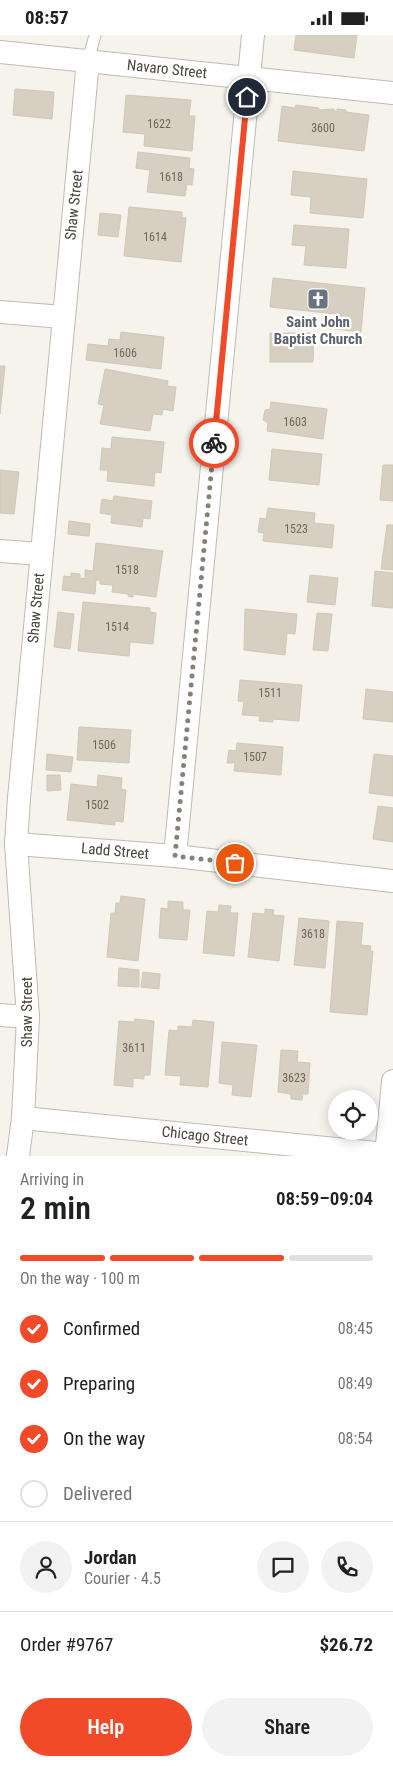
<!DOCTYPE html>
<html lang="en">
<head>
<meta charset="utf-8">
<style>
  body { margin:0; font-family:"Roboto Condensed",sans-serif; background:#f2f2f2; color:#202124; height:100vh; display:flex; flex-direction:column; font-size:19px; white-space:nowrap }
  * { box-sizing:border-box; margin:0 }
  p { font-size:16px; color:#757577 }
  .icon { flex:none; width:28px; height:28px; fill:none; stroke:currentColor; stroke-width:2; stroke-linecap:round; stroke-linejoin:round }
  .map { position:relative; height:1121px; overflow:hidden }
  .side { display:flex; flex-direction:column; background:#fff; flex:1 }
  .side>* { flex:none }
  .buttons { position:absolute; left:328px; top:1055px; display:grid; gap:10px }
  .buttons a { display:grid; place-items:center; width:50px; height:50px; border-radius:50%; background:#fff; box-shadow:0 2px 12px #0003; font-size:25px }
  .pin { position:absolute; display:grid; place-items:center; width:42px; height:42px; color:#fff; margin:-21px; border:2px solid #fff; border-radius:50%; box-shadow:0 1px 5px #0007 }
  .courier { position:absolute; display:grid; place-items:center; width:50px; height:50px; margin:-25px; border:4px solid #f04a29; border-radius:50%; background:#fff; color:#222; box-shadow:0 1px 6px #0007 }
  .headline em { font-style:normal; font-weight:600 }
  .headline div { display:flex; flex-direction:column-reverse }
  .headline { display:flex; align-items:center; justify-content:space-between; height:85px; padding:0 20px }
  h1 { font-size:32px; font-weight:600; line-height:38px }
  .bar { display:grid; grid-template-columns:repeat(4,1fr); gap:8px 5px; align-content:center; height:60px; padding:0 20px }
  .bar i { height:6px; border-radius:4px; background:#e0e0e0 }
  .bar .selected { background:#f04a29 }
  .bar p { grid-column:span 4 }
  .line { display:flex; align-items:center; gap:12px; padding:0 20px; border-top:1px solid #e0e0e0 }
  .line div { flex:1 }
  .round { display:grid; place-items:center; flex:none; width:52px; height:52px; border-radius:26px; background:#f2f2f2 }
  ol { padding:0 20px; list-style:none }
  li { display:flex; align-items:center; gap:15px; height:55px }
  li p { margin-inline-start:auto }
  li .icon { padding:5px; border-radius:50%; background:#f04a29; color:#fff; stroke-width:4 }
  li:last-child { color:#757577 }
  li i { width:28px; height:28px; border:2px solid #e0e0e0; border-radius:50% }
  .primary-button { display:flex; gap:10px; margin-top:auto; padding:10px 20px }
  .primary-button a { flex:1; height:58px; border-radius:30px; background:#f04a29; color:#fff; font-size:20px; font-weight:600; line-height:58px; text-align:center }
  .primary-button a+a { background:#f2f2f2; color:#202124 }
  .status { display:flex; justify-content:space-between; align-items:center; height:35px; padding:0 25px; background:#fff; direction:ltr }
  .status svg { height:14px; fill:currentColor }
  .map>svg:first-child { display:block }
</style>
</head>
<body>
<div class="status"><b>08:57</b><svg viewBox="0 0 49 12"><path d="M0 12V9h3v3zM5 12V6h3v6zM10 12V3h3v9zM15 12V0h3v12zM26 1h20v11H26zM47 4h2v5h-2z"/></svg></div>
<div class="map">
<svg width="393" height="1121" viewBox="0 0 393 1121">
  <rect width="100%" height="100%" fill="#f5f3ec"/>
  <g fill="#d6cfc2" stroke="#d1c7b5">
    <path d="M296,0H357L354,23L294,15Z"/>
    <path d="M15,54L54,57L52,84L13,80Z"/>
    <path d="M126,60L191,65L189,81H195L192,116L144,111L145,99L123,97Z"/>
    <path d="M296,70L319,73V75L333,74L337,77V74L346,75V77L369,80L364,116L278,106L282,71L295,73Z"/>
    <path d="M138,117L190,123L189,133L194,134L192,150L187,149L185,161L147,157L150,135L136,133Z"/>
    <path d="M293,136L367,144L363,183L310,178L311,162L291,160Z"/>
    <path d="M129,172L182,177V182L186,183L181,227L124,221Z"/>
    <path d="M100,178L121,180L118,202L98,200Z"/>
    <path d="M294,190L349,194L346,233L304,230L306,211L292,210Z"/>
    <path d="M273,243L365,253L361,297L335,294L336,279L270,272Z"/>
    <path d="M121,297L164,302L161,334L86,325L88,309L108,311L109,304L120,305Z"/>
    <path d="M270,298H314L313,327H270Z"/>
    <path d="M0,331H5L0,379Z"/>
    <path d="M105,334L168,346L167,351L176,352L173,376L163,374L162,380L153,379L150,396L100,389L104,370L98,369Z"/>
    <path d="M271,367L327,374L323,404L267,396L268,388L263,385L265,375L270,374Z"/>
    <path d="M112,402L164,407L161,438L155,437L154,451L107,446L108,435H100L102,413L111,414Z"/>
    <path d="M272,414L322,419L319,450L269,445Z"/>
    <path d="M383,430H393V466L380,465Z"/>
    <path d="M0,435L19,437L14,479L0,478Z"/>
    <path d="M114,461L152,466L150,484L143,483L142,492L111,488L112,480L100,478L102,464L113,466Z"/>
    <path d="M268,473L315,478L314,488L334,490L332,513L263,506L264,498L258,497L260,483L266,484Z"/>
    <path d="M69,486L90,489L89,501L68,499Z"/>
    <path d="M387,490H393V535L381,534Z"/>
    <path d="M96,508L163,516L156,562L133,559V562L128,561V559L112,557L113,550L100,549V545H96L95,559L62,555L64,541L71,542V538L80,539V543L85,544V535L93,536Z"/>
    <path d="M375,536L393,538V573L372,571Z"/>
    <path d="M310,540L338,543L335,570L307,567Z"/>
    <path d="M83,567L150,573V577L156,578L153,609L130,607L129,621L78,616Z"/>
    <path d="M245,574L297,579L295,599L287,598L285,620L244,615Z"/>
    <path d="M58,577L74,579L70,614L54,612Z"/>
    <path d="M317,578L332,579L328,616L313,615Z"/>
    <path d="M240,645L302,650L299,686L273,684V687L259,686L260,681L242,680L244,667L238,666Z"/>
    <path d="M366,654L393,657V687L363,684Z"/>
    <path d="M79,692L131,695L129,728L77,725Z"/>
    <path d="M237,708L283,712L281,740L234,736L235,728H227L229,715L236,716Z"/>
    <path d="M47,719L73,722L71,737L46,735Z"/>
    <path d="M374,719L393,721V761L369,758Z"/>
    <path d="M47,740H60L61,755L47,756Z"/>
    <path d="M98,740L122,743L121,754L126,755L123,787L115,786V790L67,785L71,749L97,752Z"/>
    <path d="M378,771L393,773V807L373,804Z"/>
    <path d="M121,861L145,864L138,926L107,922L111,878H115L116,868H120Z"/>
    <path d="M168,866L183,867V875H190L187,905L159,903L161,873L168,874Z"/>
    <path d="M219,870L231,871L230,878H238L234,921L203,918L207,876L218,877Z"/>
    <path d="M265,874L274,875L273,880L284,881L279,926L248,922L253,878L265,879Z"/>
    <path d="M299,883L329,886L325,933L294,930Z"/>
    <path d="M337,886L363,888L361,910L371,911L370,916H373L367,980L330,977Z"/>
    <path d="M119,933L139,935V952L118,951Z"/>
    <path d="M143,937L160,939L159,954L141,952Z"/>
    <path d="M135,984L154,986L150,1040H144V1044L133,1043V1052L114,1050L119,986L134,987Z"/>
    <path d="M193,985L214,987L208,1052L180,1050L181,1041L165,1040L169,995L178,996V991L192,992Z"/>
    <path d="M222,1007L257,1010L251,1062L232,1060L233,1050L219,1048Z"/>
    <path d="M281,1015L298,1016L297,1027L310,1028L308,1059H303L302,1065L291,1064V1059L278,1057Z"/>
  </g>
  <g fill="none" stroke-linecap="round" stroke-linejoin="round">
    <g stroke="#c1bbaf" stroke-width="13">
      <path id="service" d="M88,26L95,0"/>
    </g>
    <g stroke="#c1bbaf" stroke-width="24">
      <g id="minor">
        <path d="M0,17L393,58"/>
        <path d="M0,277L63,282"/>
        <path d="M0,516L41,519"/>
        <path d="M16,809L175,821L393,846"/>
        <path d="M175,821L253,0"/>
        <path d="M0,980L28,982"/>
        <path d="M23,1083L386,1119"/>
        <path d="M18,1121L23,1083L28,982L16,809L19,763L88,26"/>
        <path d="M386,1121L393,1046"/>
      </g>
    </g>
    <use href="#service" stroke="#fff" stroke-width="11"/>
    <use href="#minor" stroke="#fff" stroke-width="22"/>
  </g>
  <g fill="none" stroke-linecap="round" stroke-linejoin="round">
    <path stroke="#868178" stroke-width="5" stroke-dasharray="0 9" d="M214,408L175,821L235,828"/>
    <path stroke="#f04a29" stroke-width="6" d="M214,408L247,62"/>
  </g>
  <defs>
    <g id="church-square" transform="scale(1.125)"><rect x="-9" y="-9" width="18" height="18" rx="4" fill="#6b7280" stroke="#fff"/><path d="M-1.2-6h2.4v3.5h3.3v2.4h-3.3V6h-2.4V-.1h-3.3v-2.4h3.3Z" fill="#fff"/></g>
  </defs>
  <g fill-rule="evenodd">
    <use href="#church-square" x="318" y="264"/>
  </g>
  <g text-anchor="middle" dominant-baseline="central" stroke-width="4.5" stroke-linejoin="round" paint-order="stroke">
    <g font-size="12" fill="#6d675c">
      <text x="159" y="89">1622</text>
      <text x="323" y="93">3600</text>
      <text x="171" y="142">1618</text>
      <text x="155" y="202">1614</text>
      <text x="125" y="318">1606</text>
      <text x="295" y="387">1603</text>
      <text x="296" y="494">1523</text>
      <text x="127" y="535">1518</text>
      <text x="117" y="592">1514</text>
      <text x="270" y="658">1511</text>
      <text x="104" y="710">1506</text>
      <text x="255" y="722">1507</text>
      <text x="97" y="770">1502</text>
      <text x="313" y="899">3618</text>
      <text x="134" y="1013">3611</text>
      <text x="294" y="1043">3623</text>
    </g>
    <g font-size="15" fill="#4a443a" stroke="#fff">
      <text transform="translate(167 34) rotate(6)">Navaro Street</text>
      <text transform="translate(74 170) rotate(-84)">Shaw Street</text>
      <text transform="translate(36 573) rotate(-85)">Shaw Street</text>
      <text transform="translate(115 816) rotate(5)">Ladd Street</text>
      <text transform="translate(27 977) rotate(-90)">Shaw Street</text>
      <text transform="translate(205 1101) rotate(6)">Chicago Street</text>
    </g>
    <g font-size="15" font-weight="bold" fill="#5b616d" stroke="#fff">
      <text x="318" y="287">Saint John<tspan x="318" dy="17">Baptist Church</tspan></text>
    </g>
  </g>
</svg>
<div class="buttons">
<a><svg class="icon" aria-label="locate" viewBox="0 0 24 24"><circle cx="12" cy="12" r="6"/><path d="M12 2v4M12 18v4M2 12h4M18 12h4"/></svg></a>
</div>
<div class="pin" style="left:235px;top:828px;background:#ea580c"><svg class="icon" aria-label="bag" viewBox="0 0 24 24"><path d="M5 8h14l-1 12H6zM9 8a3 3 0 0 1 6 0"/></svg></div>
<div class="pin" style="left:247px;top:62px;background:#1f2937"><svg class="icon" aria-label="home" viewBox="0 0 24 24"><path d="M3 11l9-7 9 7M6 9v11h12V9"/></svg></div>
<div class="courier" style="left:214px;top:408px"><svg class="icon" aria-label="bike" viewBox="0 0 24 24"><circle cx="6" cy="16" r="4"/><circle cx="18" cy="16" r="4"/><path d="M6 16l4-8h5l3 8M10 8l3 8H6M13 5h3"/></svg></div>
</div>
<section class="side">
<div class="headline"><div><h1>2 min</h1><p>Arriving in</p></div><em>08:59–09:04</em></div>
<div class="bar"><i class="selected"></i><i class="selected"></i><i class="selected"></i><i></i><p>On the way · 100 m</p></div>
<ol>
<li><svg class="icon" aria-label="check" viewBox="0 0 24 24"><path d="M5 12l5 5 9-10"/></svg>Confirmed<p>08:45</p></li>
<li><svg class="icon" aria-label="check" viewBox="0 0 24 24"><path d="M5 12l5 5 9-10"/></svg>Preparing<p>08:49</p></li>
<li><svg class="icon" aria-label="check" viewBox="0 0 24 24"><path d="M5 12l5 5 9-10"/></svg>On the way<p>08:54</p></li>
<li><i></i>Delivered</li>
</ol>
<div class="line" style="height:90px"><a class="round"><svg class="icon" aria-label="person" viewBox="0 0 24 24"><circle cx="12" cy="8" r="4"/><path d="M4 21q1-7 8-7t8 7"/></svg></a><div><b>Jordan</b><p>Courier · 4.5</p></div><a class="round"><svg class="icon" aria-label="chat" viewBox="0 0 24 24"><path d="M4 5h16v11H9l-5 4z"/></svg></a><a class="round"><svg class="icon" aria-label="phone" viewBox="0 0 24 24"><path d="M5 4h4l2 5-3 2q2 4 5 5l2-3 5 2v4C11 20 4 13 5 4z"/></svg></a></div>
<div class="line" style="height:65px"><div>Order #9767</div><b>$26.72</b></div>
<div class="primary-button"><a>Help</a><a>Share</a></div>
</section>
</body>
</html>
